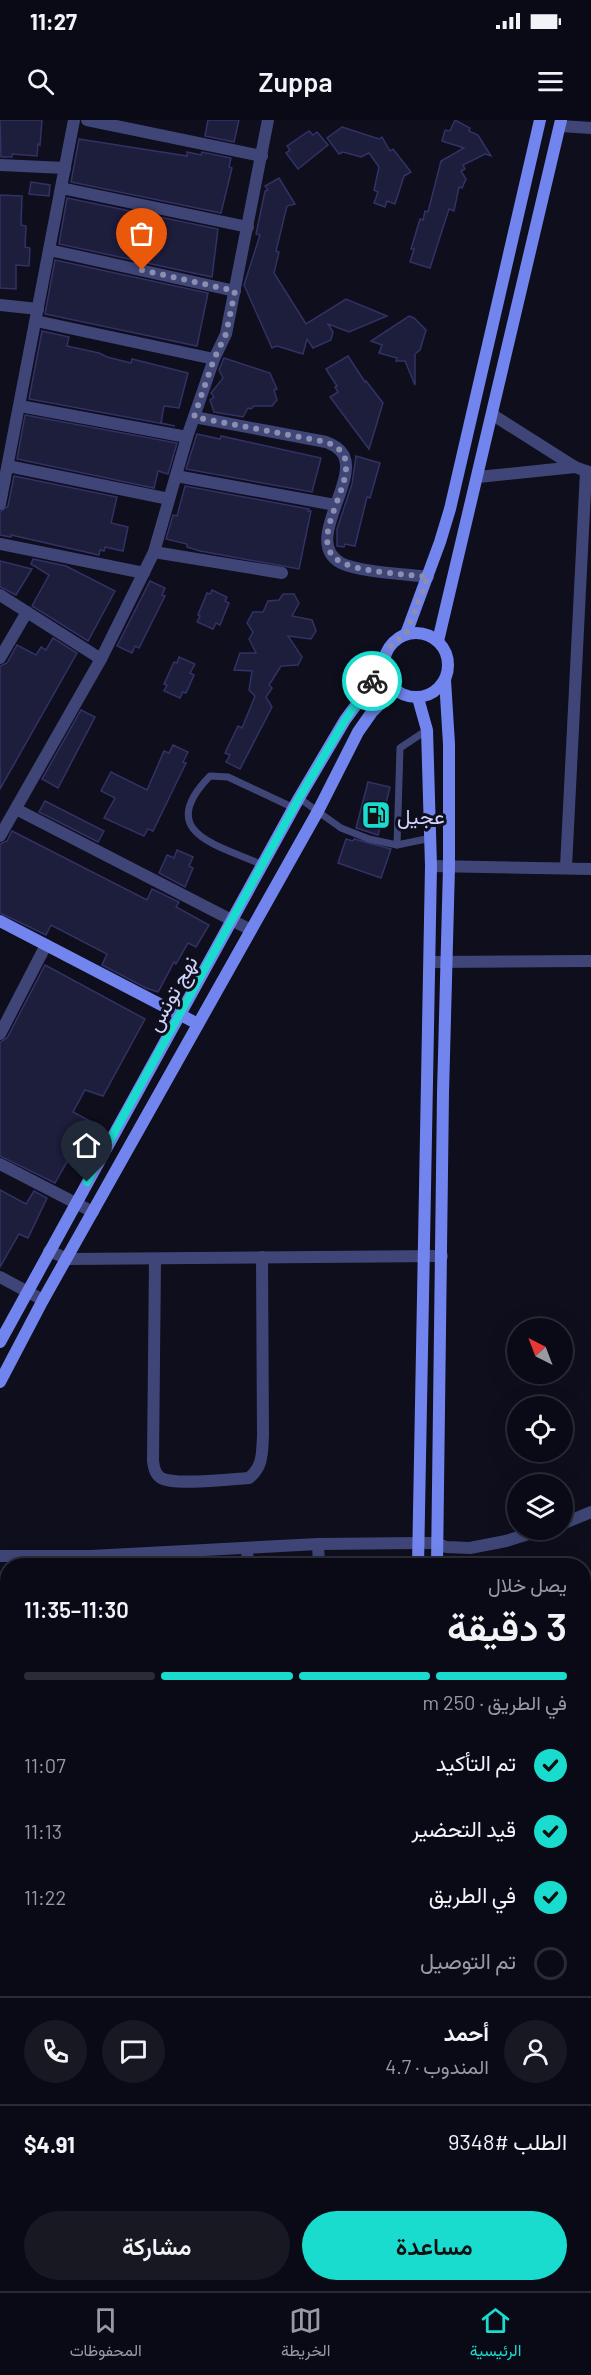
<!DOCTYPE html>
<html lang="ar">
<head>
<meta charset="utf-8">
<style>
  body { margin:0; font-family:Barlow,Vazirmatn,sans-serif; background:#181823; color:#f1f3f6; direction:rtl; height:100vh; display:flex; flex-direction:column; font-size:22px; white-space:nowrap }
  * { box-sizing:border-box; margin:0 }
  p { font-size:20px; color:#999aa1 }
  .icon { flex:none; width:33px; height:33px; fill:none; stroke:currentColor; stroke-width:2; stroke-linecap:round; stroke-linejoin:round }
  .map { position:relative; flex:1; overflow:hidden; direction:ltr }
  .panel { position:absolute; left:0px; top:1438px; width:591px; height:734px; display:flex; flex-direction:column; background:#0a0a16; border-radius:24px 24px 0 0; box-shadow:0 6px 24px #0002,0 0 0 2px #2a2b35; direction:rtl }
  .panel>* { flex:none }
  .needle { width:39px; rotate:318deg }
  .controls { position:absolute; left:507px; top:1198px; display:grid; gap:12px }
  .controls a { display:grid; place-items:center; width:66px; height:66px; border-radius:50%; background:#0a0a16; box-shadow:0 6px 24px #0002,0 0 0 2px #2a2b35; font-size:30px }
  .pin { position:absolute; display:grid; place-items:center; width:51px; height:51px; color:#fff; margin:-62px -26px; border-radius:50% 50% 50% 0; rotate:-45deg; box-shadow:0 0 6px #0007 }
  .pin .icon { rotate:45deg }
  .courier { position:absolute; display:grid; place-items:center; width:60px; height:60px; margin:-30px; border:4px solid #1adcce; border-radius:50%; background:#fff; color:#222; box-shadow:0 2px 8px #0007 }
  .headline em { font-style:normal; font-weight:600 }
  .headline div { display:flex; flex-direction:column-reverse }
  .headline { display:flex; align-items:center; justify-content:space-between; height:102px; padding:0 24px }
  h1 { font-size:39px; font-weight:600; line-height:45px }
  .bar { display:grid; grid-template-columns:repeat(4,1fr); gap:9px 6px; align-content:center; height:72px; padding:0 24px }
  .bar i { height:8px; border-radius:4px; background:#2a2b35 }
  .bar .on { background:#1adcce }
  .bar p { grid-column:span 4 }
  .line { display:flex; align-items:center; gap:15px; padding:0 24px; border-top:2px solid #2a2b35 }
  .line div { flex:1 }
  .round { display:grid; place-items:center; flex:none; width:63px; height:63px; border-radius:32px; background:#181823 }
  ol { padding:0 24px; list-style:none }
  li { display:flex; align-items:center; gap:18px; height:66px }
  li p { margin-inline-start:auto }
  li .icon { padding:6px; border-radius:50%; background:#1adcce; color:#111; stroke-width:4 }
  li:last-child { color:#999aa1 }
  li i { width:33px; height:33px; border:3px solid #2a2b35; border-radius:50% }
  .primary-button { display:flex; gap:12px; margin-top:auto; padding:12px 24px }
  .primary-button a { flex:1; height:69px; border-radius:36px; background:#1adcce; color:#111; font-size:24px; font-weight:600; line-height:69px; text-align:center }
  .primary-button a+a { background:#181823; color:#f1f3f6 }
  .status { display:flex; justify-content:space-between; align-items:center; height:42px; padding:0 30px; background:#0a0a16; direction:ltr }
  .status svg { height:16px; fill:currentColor }
  header { display:flex; justify-content:space-between; align-items:center; height:78px; padding:0 24px; background:#0a0a16; font-size:27px; font-weight:600 }
  .dock { display:flex; justify-content:space-around; align-items:center; height:84px; border-top:2px solid #2a2b35; background:#0a0a16; font-size:16px; color:#999aa1 }
  .dock a { display:grid; justify-items:center; gap:3px }
  .dock .on { color:#1adcce }
  .map>svg:first-child { display:block }
</style>
</head>
<body>
<div class="status"><b>11:27</b><svg viewBox="0 0 49 12"><path d="M0 12V9h3v3zM5 12V6h3v6zM10 12V3h3v9zM15 12V0h3v12zM26 1h20v11H26zM47 4h2v5h-2z"/></svg></div>
<header><svg class="icon" aria-label="menu" viewBox="0 0 24 24"><path d="M4 6h16M4 12h16M4 18h16"/></svg>Zuppa<svg class="icon" aria-label="search" viewBox="0 0 24 24"><circle cx="10" cy="10" r="6"/><path d="M15 15l6 6"/></svg></header>
<div class="map">
<svg width="591" height="2171" viewBox="0 0 591 2171">
  <rect width="100%" height="100%" fill="#0e0e1d"/>
  <g fill="#1d1d3c" stroke="#333165" stroke-width="1.5">
    <path d="M0,0H42L40,25L38,24L37,36L12,34V37H1Z"/>
    <path d="M208,0H239L234,22L205,16Z"/>
    <path d="M455,0L470,8L469,11L478,15L491,36L485,34L463,45L465,49L461,51L466,59L462,68L459,67L454,91L449,89L430,148L410,142L414,129H411L420,99L423,100L425,91L428,92L441,41L464,28L442,21L445,10L450,11Z"/>
    <path d="M342,7L379,19L382,17L390,31L393,29L411,52L404,56L395,84L387,81L385,87L374,83L378,72L374,70L379,47L369,33L361,37L343,32L339,34L327,18Z"/>
    <path d="M309,11L313,15L317,12L328,25L298,49L286,33L290,30L287,26Z"/>
    <path d="M79,19L187,36V32L201,35L202,32L231,38L229,47L232,48L221,93L71,62Z"/>
    <path d="M279,58L295,84L287,86L276,131L279,132L274,153L306,204L346,179L387,196L349,212L328,204L333,212L331,220L313,228L307,219L303,234L277,226L272,228L244,165L260,115L256,114L265,71L268,70L265,66Z"/>
    <path d="M31,62L50,65L49,76L29,74Z"/>
    <path d="M0,75L22,76L21,105L26,106L25,127L30,128L29,146L16,145V169L0,168Z"/>
    <path d="M67,78L218,109L212,157L59,124Z"/>
    <path d="M55,140L208,173L197,226L45,194Z"/>
    <path d="M409,196L414,198L426,210L420,230L415,234V265L405,241H396L397,238L379,233L382,225L371,221Z"/>
    <path d="M42,211L69,217L67,226L99,233L107,237L131,243L132,239L188,253L179,288L164,286L161,303L175,306L29,279Z"/>
    <path d="M348,236L365,262L366,261L383,283L369,329L330,277L338,272L335,267L337,266L326,249Z"/>
    <path d="M224,238L270,253L277,269L274,270L277,280L272,286H254L251,289L248,288L243,297L214,292L210,280L214,277L211,273L223,258L219,250Z"/>
    <path d="M25,295L177,323L168,354L158,351L154,368L17,339Z"/>
    <path d="M197,314L220,319L221,316L321,338L312,372L186,349Z"/>
    <path d="M356,336L380,343L370,378L367,377L355,426L345,424L344,427L337,426V409L352,364Z"/>
    <path d="M14,356L117,377L111,403L128,407L123,431L105,427L104,431L100,430L99,435L11,415V417L0,415V392L8,386Z"/>
    <path d="M185,366L309,389L308,391H311L299,449L200,431L187,427V424L166,419L173,395L177,396Z"/>
    <path d="M33,439L66,446L115,471L88,521L32,486L49,455L31,444Z"/>
    <path d="M0,441L32,449L16,475L0,467Z"/>
    <path d="M150,461L165,468L162,475L165,476L139,528L135,526L132,533L117,526Z"/>
    <path d="M212,470L227,477L225,481L229,483L220,505L216,503L213,509L197,502L200,496L198,495L207,473L210,474Z"/>
    <path d="M283,474H294L299,483L292,496L312,500L316,511L311,519L288,516L302,537L298,545L281,546L269,565L272,568L266,577L272,587L240,649L226,642L230,635L225,633L238,606L242,608L255,576L249,570L252,551L234,550L240,533H256L249,519L253,512L247,503L253,492H263L268,481L279,480Z"/>
    <path d="M53,518L77,533L0,669V546L7,543L17,525L36,535L41,527L46,530Z"/>
    <path d="M179,537L195,544L190,553L194,555L186,573L183,572L180,578L164,571L167,565L164,564L174,542L177,543Z"/>
    <path d="M81,590L95,597L58,668L42,659Z"/>
    <path d="M173,625L188,632L183,642L186,643L153,711L148,709L144,716L104,698L115,678L101,671L111,652L147,670L164,631L169,633Z"/>
    <path d="M368,662L390,667L378,715L356,708Z"/>
    <path d="M45,681L104,711L98,722L39,692Z"/>
    <path d="M12,711L147,780L152,769L179,782L176,787L209,805L196,827L188,823L176,844L174,842L158,872L146,868L102,845L107,834L51,805L46,815L0,793V724L7,721Z"/>
    <path d="M346,719L353,721L354,719L391,729L381,758L338,743Z"/>
    <path d="M177,730L193,737L189,746L193,748L185,767L159,753L167,735L174,738Z"/>
    <path d="M45,845L145,899L103,976L85,970L73,992L90,1001L55,1063L0,1036V922L7,918Z"/>
    <path d="M0,1070L26,1084L34,1071L47,1078L28,1118L19,1114L0,1147Z"/>
  </g>
  <g fill="none" stroke-linecap="round" stroke-linejoin="round">
    <g stroke="#3f4677" stroke-width="7">
      <path d="M299,678L341,708L369,719L397,725L431,718"/>
      <path d="M397,725L400,628L427,610"/>
      <path d="M263,745C218,725 154,713 210,656L228,657L294,688"/>
      <path d="M0,1824L8,1826"/>
    </g>
    <g stroke="#3f4677" stroke-width="12">
      <path d="M87,0L262,36"/>
      <path d="M560,6L591,8"/>
      <path d="M0,45L65,48"/>
      <path d="M61,68L248,107"/>
      <path d="M49,130L235,171"/>
      <path d="M0,185L38,189"/>
      <path d="M36,201L214,239"/>
      <path d="M20,286L187,317"/>
      <path d="M493,295L575,347L591,353"/>
      <path d="M194,297L326,322C333,325 340,328 344,336C357,364 303,423 341,443C359,452 405,454 428,457"/>
      <path d="M8,346L169,379"/>
      <path d="M176,356L335,385"/>
      <path d="M478,357L575,347"/>
      <path d="M0,384L74,0"/>
      <path d="M0,424L144,453"/>
      <path d="M154,432L282,453"/>
      <path d="M0,475L101,539"/>
      <path d="M0,538L27,492"/>
      <path d="M16,689L251,810"/>
      <path d="M0,716L101,539L154,432L187,317L214,239L226,214L268,0"/>
      <path d="M431,746L591,749"/>
      <path d="M566,747L586,351"/>
      <path d="M430,842L591,841"/>
      <path d="M0,914L46,825"/>
      <path d="M0,1044L93,1092"/>
      <path d="M49,1131L68,1139L442,1136"/>
      <path d="M155,1139L153,1341C154,1348 155,1354 161,1358C175,1366 230,1359 249,1358C263,1347 262,1333 263,1316L262,1137"/>
      <path d="M0,1157L43,1180"/>
      <path d="M562,1404L591,1392"/>
      <path d="M318,1424L319,1446"/>
      <path d="M247,1429L248,1446"/>
      <path d="M0,1436H91L318,1424L419,1423H436L446,1427L470,1428L506,1421L541,1410"/>
      <path d="M0,1558H8"/>
      <path d="M0,1583L8,1599"/>
      <path d="M584,1605L591,1607"/>
      <path d="M0,1621L8,1617"/>
      <path d="M0,1675L8,1677"/>
      <path d="M0,1796L8,1764"/>
      <path d="M584,1823L591,1796"/>
      <path d="M0,1979L8,1981"/>
      <path d="M584,2047L591,2048"/>
      <path d="M0,2150L8,2152"/>
      <path d="M83,2164L120,2171"/>
    </g>
    <g stroke="#7285ef" stroke-width="12">
      <circle cx="416" cy="545" r="32"/>
      <path d="M406,514L440,422L450,389L540,0"/>
      <path d="M438,521L561,0"/>
      <path d="M418,578L427,610L431,746L418,1446"/>
      <path d="M0,801L198,904"/>
      <path d="M0,1222L299,678L345,600L384,547"/>
      <path d="M0,1262L43,1180L318,691L358,612L372,592L395,570"/>
      <path d="M437,1446L443,973L449,747V624L445,560"/>
      <path d="M267,2171L269,2164"/>
      <path d="M287,2171L288,2164"/>
    </g>
  </g>
  <g fill="none" stroke-linecap="round" stroke-linejoin="round">
    <path stroke="#8c8ead" stroke-width="6" stroke-dasharray="0 10.8" d="M142,150L235,171L226,214L214,239L194,297L326,322C333,325 340,328 344,336C357,364 303,423 341,442C359,452 405,454 428,457L406,514L392,524L384,539V547L372,561"/>
    <path stroke="#1adcce" stroke-width="8" d="M87,1062L299,678L345,600L372,561"/>
  </g>
  <defs>
    <g id="fuel-square" transform="scale(1.5)"><rect x="-9" y="-9" width="18" height="18" rx="4" fill="#1adcce" stroke="#0e0e1d"/><path d="M-5.5-6h7V0h2V4h1.3V-2.5L3-4.5l.8-.8L6-3V5H2.5V1h-1V6h-7ZM-4.2-4.7v3.2H.2V-4.7Z" fill="#111"/></g>
  </defs>
  <g fill-rule="evenodd">
    <use href="#fuel-square" x="376" y="695"/>
  </g>
  <g text-anchor="middle" dominant-baseline="central" stroke-width="6" stroke-linejoin="round" paint-order="stroke">
    <g font-size="21" fill="#d0d3fa" stroke="#0e0e1d" text-anchor="start">
      <text x="397" y="695">عجيل</text>
    </g>
    <g font-size="21" fill="#d0d3fa" stroke="#0e0e1d">
      <text transform="translate(171 873) rotate(-61)">نهج تونس</text>
    </g>
  </g>
</svg>
<div class="controls">
<a><svg class="needle" viewBox="-14 -14 28 28"><path d="M0-13l5 13h-10z" fill="#e53935"/><path d="M0 13l5-13h-10z" fill="#999aa1"/></svg></a>
<a><svg class="icon" aria-label="locate" viewBox="0 0 24 24"><circle cx="12" cy="12" r="6"/><path d="M12 2v4M12 18v4M2 12h4M18 12h4"/></svg></a>
<a><svg class="icon" aria-label="layers" viewBox="0 0 24 24"><path d="M12 4l9 5-9 5-9-5zM3 14l9 5 9-5"/></svg></a>
</div>
<div class="pin" style="left:142px;top:150px;background:#ea580c"><svg class="icon" aria-label="bag" viewBox="0 0 24 24"><path d="M5 8h14l-1 12H6zM9 8a3 3 0 0 1 6 0"/></svg></div>
<div class="pin" style="left:87px;top:1062px;background:#1f2937"><svg class="icon" aria-label="home" viewBox="0 0 24 24"><path d="M3 11l9-7 9 7M6 9v11h12V9"/></svg></div>
<div class="courier" style="left:372px;top:561px"><svg class="icon" aria-label="bike" viewBox="0 0 24 24"><circle cx="6" cy="16" r="4"/><circle cx="18" cy="16" r="4"/><path d="M6 16l4-8h5l3 8M10 8l3 8H6M13 5h3"/></svg></div>
<section class="panel">
<div class="headline"><div><h1>3 دقيقة</h1><p>يصل خلال</p></div><em>11:30–11:35</em></div>
<div class="bar"><i class="on"></i><i class="on"></i><i class="on"></i><i></i><p>في الطريق · 250 m</p></div>
<ol>
<li><svg class="icon" aria-label="check" viewBox="0 0 24 24"><path d="M5 12l5 5 9-10"/></svg>تم التأكيد<p>11:07</p></li>
<li><svg class="icon" aria-label="check" viewBox="0 0 24 24"><path d="M5 12l5 5 9-10"/></svg>قيد التحضير<p>11:13</p></li>
<li><svg class="icon" aria-label="check" viewBox="0 0 24 24"><path d="M5 12l5 5 9-10"/></svg>في الطريق<p>11:22</p></li>
<li><i></i>تم التوصيل</li>
</ol>
<div class="line" style="height:108px"><a class="round"><svg class="icon" aria-label="person" viewBox="0 0 24 24"><circle cx="12" cy="8" r="4"/><path d="M4 21q1-7 8-7t8 7"/></svg></a><div><b>أحمد</b><p>المندوب · 4.7</p></div><a class="round"><svg class="icon" aria-label="chat" viewBox="0 0 24 24"><path d="M4 5h16v11H9l-5 4z"/></svg></a><a class="round"><svg class="icon" aria-label="phone" viewBox="0 0 24 24"><path d="M5 4h4l2 5-3 2q2 4 5 5l2-3 5 2v4C11 20 4 13 5 4z"/></svg></a></div>
<div class="line" style="height:78px"><div>الطلب #9348</div><b>$4.91</b></div>
<div class="primary-button"><a>مساعدة</a><a>مشاركة</a></div>
</section>
</div>
<nav class="dock">
<a class="on"><svg class="icon" aria-label="home" viewBox="0 0 24 24"><path d="M3 11l9-7 9 7M6 9v11h12V9"/></svg>الرئيسية</a>
<a><svg class="icon" aria-label="map" viewBox="0 0 24 24"><path d="M3 6l6-2 6 2 6-2v14l-6 2-6-2-6 2zM9 4v14M15 6v14"/></svg>الخريطة</a>
<a><svg class="icon" aria-label="saved" viewBox="0 0 24 24"><path d="M7 4h10v16l-5-4-5 4z"/></svg>المحفوظات</a>
</nav>
</body>
</html>
